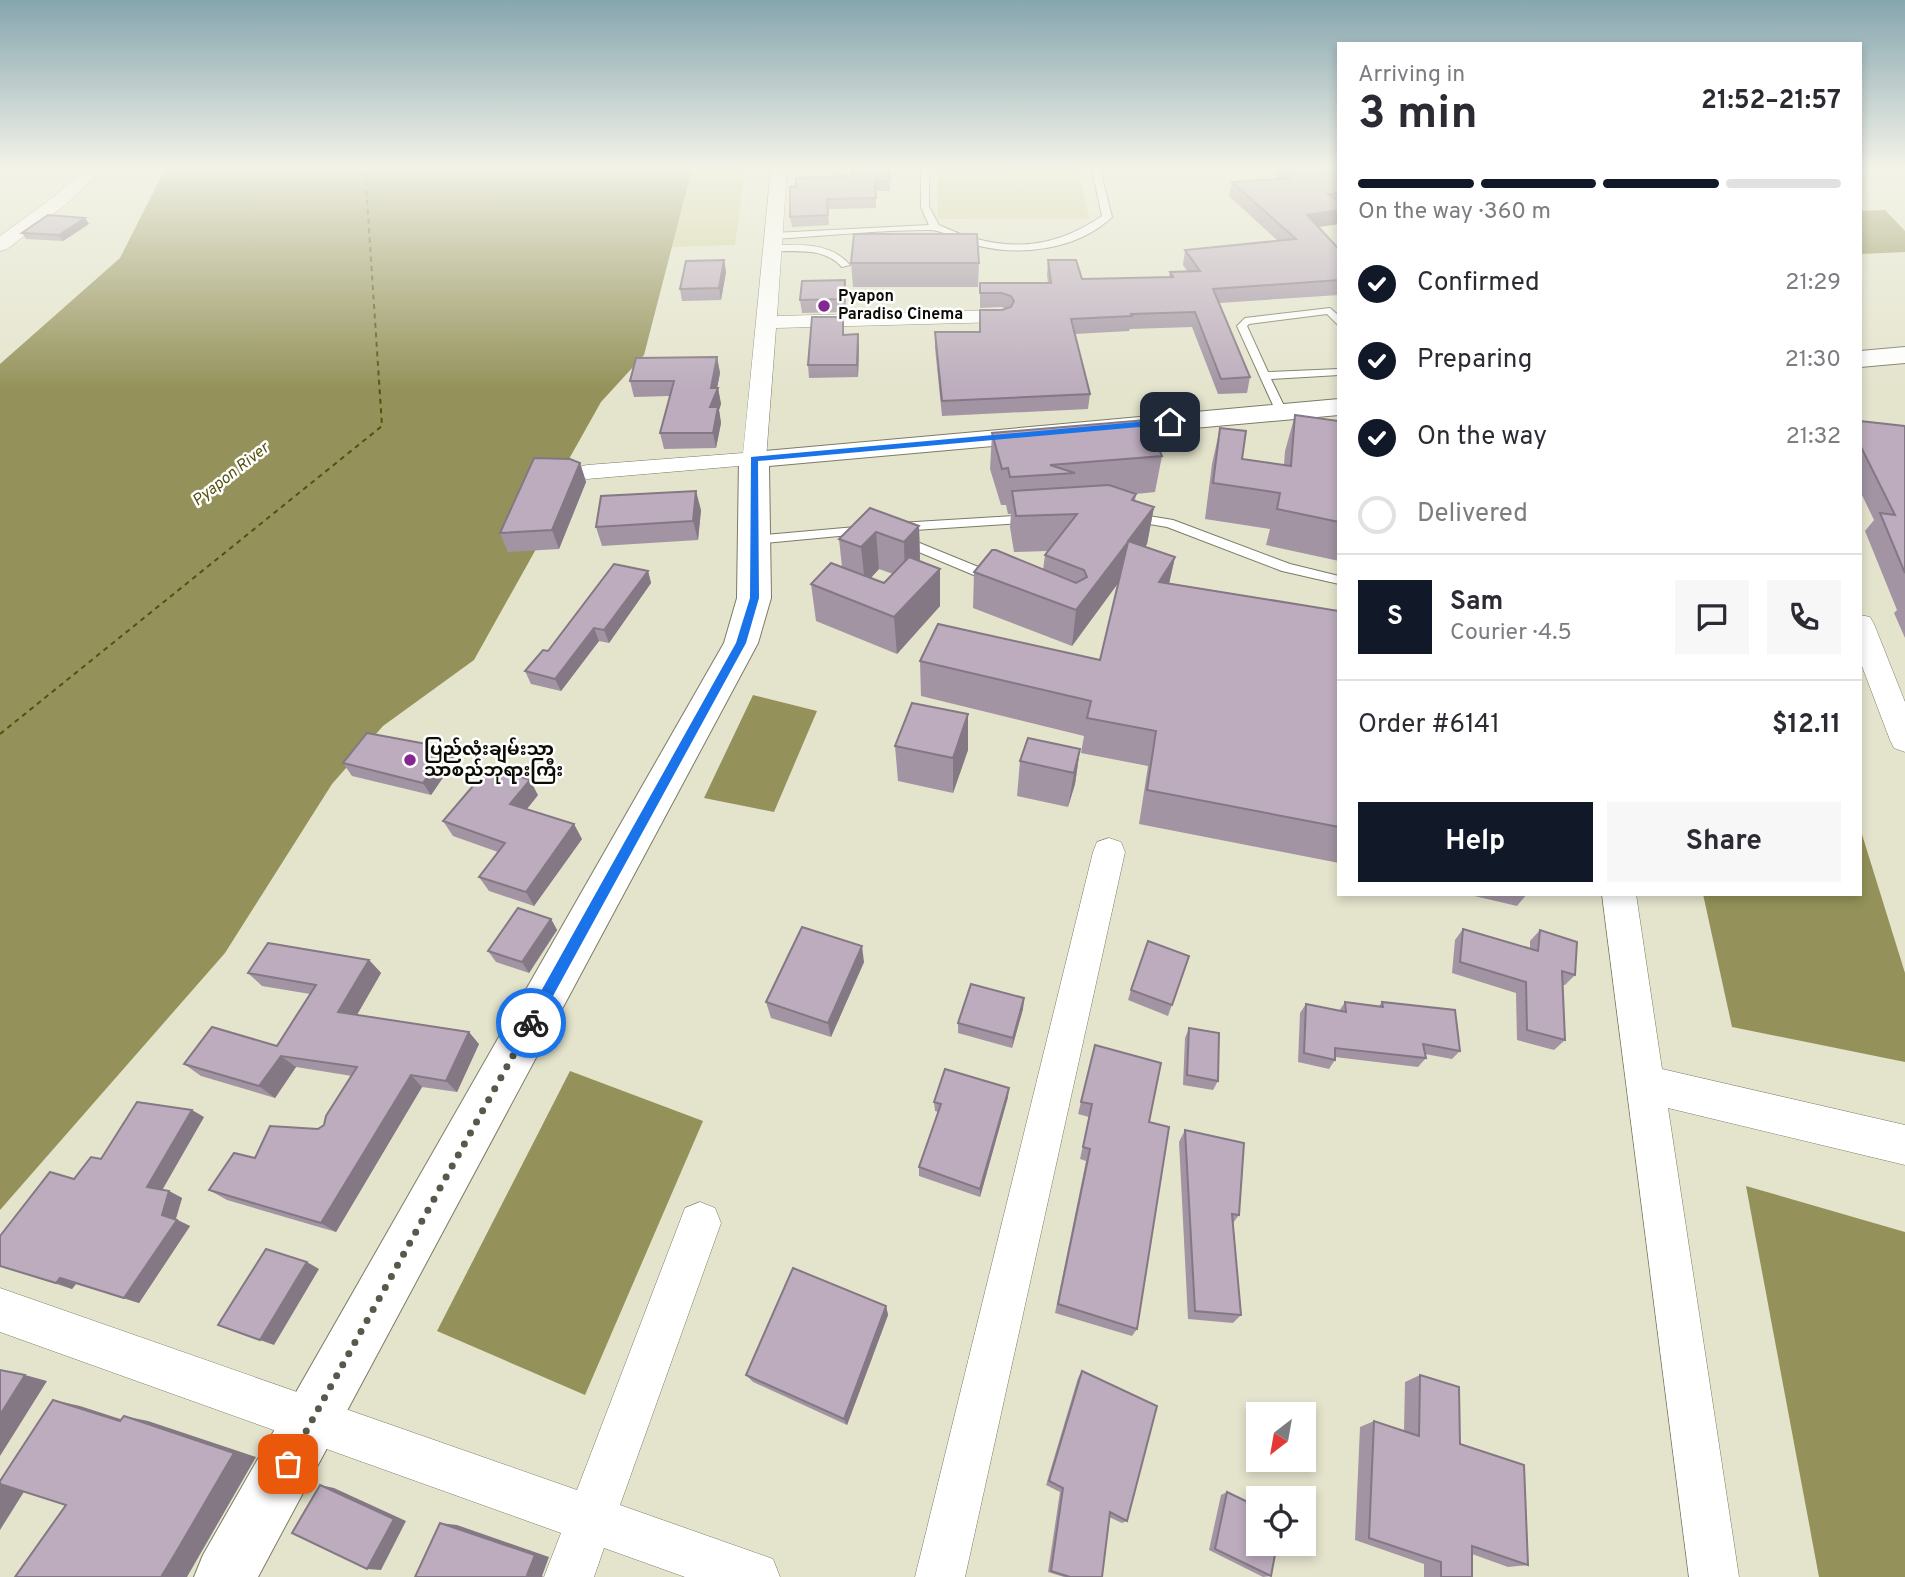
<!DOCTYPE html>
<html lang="en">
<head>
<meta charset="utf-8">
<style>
  body { margin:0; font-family:Overpass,"Noto Sans Myanmar",sans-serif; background:#f7f7f7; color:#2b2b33; height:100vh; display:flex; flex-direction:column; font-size:26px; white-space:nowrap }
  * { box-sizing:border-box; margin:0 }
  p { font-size:23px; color:#7c7c81 }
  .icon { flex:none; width:38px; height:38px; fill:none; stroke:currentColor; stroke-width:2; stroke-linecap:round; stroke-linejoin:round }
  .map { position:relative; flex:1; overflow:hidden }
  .panel { position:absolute; left:1337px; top:42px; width:525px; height:854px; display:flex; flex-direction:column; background:#fff; border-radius:0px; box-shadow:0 4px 10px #0003 }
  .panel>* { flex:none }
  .needle { width:46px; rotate:211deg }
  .buttons { position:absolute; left:1246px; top:1402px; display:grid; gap:14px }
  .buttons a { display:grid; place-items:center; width:70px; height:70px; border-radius:0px; background:#fff; box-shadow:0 4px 10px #0003; font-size:35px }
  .pin { position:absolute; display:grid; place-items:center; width:60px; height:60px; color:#fff; margin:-30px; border-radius:14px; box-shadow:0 4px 10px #0006 }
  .courier { position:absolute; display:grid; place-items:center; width:70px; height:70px; margin:-35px; border:5px solid #1a73e8; border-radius:50%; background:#fff; color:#222; box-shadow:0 2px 9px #0007 }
  .overview em { font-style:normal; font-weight:700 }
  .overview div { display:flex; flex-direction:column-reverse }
  .overview { display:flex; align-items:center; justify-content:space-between; height:119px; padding:0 21px }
  h1 { font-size:46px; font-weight:700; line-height:52px }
  .bar { display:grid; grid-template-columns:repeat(4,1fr); gap:10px 7px; align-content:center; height:84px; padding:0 21px }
  .bar i { height:9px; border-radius:5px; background:#e1e1e2 }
  .bar .active { background:#111827 }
  .bar p { grid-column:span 4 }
  .line { display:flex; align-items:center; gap:18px; padding:0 21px; border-top:2px solid #e1e1e2 }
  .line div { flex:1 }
  .round { display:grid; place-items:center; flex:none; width:74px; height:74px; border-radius:0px; background:#f7f7f7 }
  ol { padding:0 21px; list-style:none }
  li { display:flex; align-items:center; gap:21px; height:77px }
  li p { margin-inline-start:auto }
  li .icon { padding:7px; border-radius:50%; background:#111827; color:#fff; stroke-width:4 }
  li:last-child { color:#7c7c81 }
  li i { width:38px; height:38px; border:4px solid #e1e1e2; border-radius:50% }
  .action { display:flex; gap:14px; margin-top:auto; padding:14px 21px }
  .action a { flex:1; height:80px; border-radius:0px; background:#111827; color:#fff; font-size:28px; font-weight:700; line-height:80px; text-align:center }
  .action a+a { background:#f7f7f7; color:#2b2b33 }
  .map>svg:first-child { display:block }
</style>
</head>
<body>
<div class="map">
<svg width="1905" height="1577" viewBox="0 0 1905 1577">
  <rect width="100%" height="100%" fill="#e4e4cd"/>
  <g fill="#d1d09a">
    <path d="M692,169H745L735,245L672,247Z"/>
    <path d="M937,169H1078L1089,218L938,219Z"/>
  </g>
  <g fill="#94925a">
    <path d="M165,169H692L644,355L601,402L569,459L545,533L474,660L383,726L332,784L225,953L0,1210V364L120,258Z"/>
    <path d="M1885,210L1905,231V252L1860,254V211Z"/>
    <path d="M753,695L817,711L774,812L704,798Z"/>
    <path d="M1860,828L1905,973V1062L1732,1027L1703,894H1860Z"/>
    <path d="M570,1071L703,1121L585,1395L437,1331Z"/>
    <path d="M1746,1186L1905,1232V1577H1819Z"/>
  </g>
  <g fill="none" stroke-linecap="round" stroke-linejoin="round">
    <path stroke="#55510c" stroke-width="2" stroke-dasharray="5 4.5" stroke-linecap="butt" d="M0,734L382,426L365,169"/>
    <g stroke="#7b7b66" stroke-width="2">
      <g id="lane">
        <path d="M921,169H929V207L939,225C997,252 1048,253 1102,216L1092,169H1100L1112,217C1077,250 1020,257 975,245C961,242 944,230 930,230C878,230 826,236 774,239L769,236L774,233L929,225L921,207Z"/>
        <path d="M773,245C801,245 830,242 850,265L842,267C821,245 796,254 770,250L768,248Z"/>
        <path d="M1330,308L1339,316V326L1327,314L1249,324L1247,326L1268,372L1339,369V375L1271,379L1287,412L1277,414L1237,326L1245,318Z"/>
        <path d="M1130,513L1173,520L1290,564L1339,576V584L1282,571L1167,527L1126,520L1124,517Z"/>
        <path d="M1031,515L1035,516V522L899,531L893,527L899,523Z"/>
        <path d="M867,526L873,530L871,533L754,544L748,540L754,536Z"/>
        <path d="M900,535L998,575L1000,578L998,581H988L895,542V536Z"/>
      </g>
    </g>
    <g stroke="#7b7b66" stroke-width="1">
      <g id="street">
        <path d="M85,169H103L64,206L7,249L0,251V236L52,198Z"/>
        <path d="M771,169H787L777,316L1001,310L1008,312L1011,316L1008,320L1001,322L776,328L766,459L762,464L587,479L579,477L575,472L579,467L587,465L743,453Z"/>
        <path d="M1860,615L1870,617L1874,624L1905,702V752L1894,748L1890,740L1860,661Z"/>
        <path d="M1109,838L1121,842L1125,852L965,1577H915L1093,852L1097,842Z"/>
        <path d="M1602,894H1636L1662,1069L1905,1125V1165L1668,1108L1739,1577H1689Z"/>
        <path d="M700,1202L715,1208L721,1223L620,1505L773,1559L780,1577H685L604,1548L594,1577H544L561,1533L0,1332V1288L577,1490L685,1208Z"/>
      </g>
    </g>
    <g stroke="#7b7b66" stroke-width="2">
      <g id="secondary">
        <path d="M1905,347V363L1860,367V351Z"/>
        <path d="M1339,399V415L769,466L771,598L758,643L258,1577H194L203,1555L724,643L737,598L739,459L744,453Z"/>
      </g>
    </g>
    <use href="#lane" fill="#fff" fill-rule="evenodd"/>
    <use href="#street" fill="#fff" fill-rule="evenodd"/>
    <use href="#secondary" fill="#fff" fill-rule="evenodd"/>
  </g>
  <g fill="#a294a3" fill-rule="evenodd">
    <path d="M889,169L890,191H876V208L828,209L829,225L792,227L790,217L796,187Z"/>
    <path d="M1278,169H1339V224L1318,227L1339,249V295L1219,303L1250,377L1247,393L1218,394L1192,327L1130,329L1129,331L1075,334L1090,394L1088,409L942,416L935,348V332H980L1002,310L1005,309L1002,307L980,308V283H1048L1047,275L1048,260L1082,279L1169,277L1170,272L1187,271L1183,265L1185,250L1278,241L1229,196L1232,182L1278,179L1276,176Z"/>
    <path d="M85,218L89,224L63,241L26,239L22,233Z"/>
    <path d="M724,260L726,272L721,300L682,301L680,289Z"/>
    <path d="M851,263H979L978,287H853Z"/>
    <path d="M846,292L845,312L802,313L800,300Z"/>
    <path d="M843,317L844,335L858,334L859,347L858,377L809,378L808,365Z"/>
    <path d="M717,357L720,373L717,388H718L721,404L719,410L721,423L716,448L664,449L660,433L670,396L634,397L630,381Z"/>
    <path d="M1295,415L1339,421V561L1266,545L1270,529L1205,519L1212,464L1220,428L1242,459L1284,465L1285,451Z"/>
    <path d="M1860,421L1905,426V638L1894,613L1897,610L1865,531L1874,520L1860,491Z"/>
    <path d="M992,433L1162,456L1155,492L1136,494L1135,501L1154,507L1147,544L1145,547L1175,557L1169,583L1339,611V863L1139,824L1148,766L1081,753L1084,736L921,696L920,661L1100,660L1118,583L1072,646L973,608L974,572L1043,570L1045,555L1048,551L1014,552L1010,527L1011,514H1008L1006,505H1001L990,469Z"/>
    <path d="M580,463L586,482L559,549L508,552L500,533Z"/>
    <path d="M870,508L919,526L920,561L940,569V606L897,654L816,621L811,584L842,567L839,539ZM879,569L893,574L884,583L871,578Z"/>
    <path d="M701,510L698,540L602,546L596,527Z"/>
    <path d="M648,571L651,583L609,643L599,641L561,691L531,684L525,671L548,651Z"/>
    <path d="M968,714V750L953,793L898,781L895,746Z"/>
    <path d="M1080,749L1075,784L1068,807L1017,796L1020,761Z"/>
    <path d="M455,760L431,795L352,776L343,763Z"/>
    <path d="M538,795L527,809L582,839L534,906L489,891L479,877L498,852L453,836L443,821Z"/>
    <path d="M1466,894H1527L1517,906Z"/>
    <path d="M551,919L557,930L529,973L496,962L488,951Z"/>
    <path d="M1463,929L1530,949V941L1540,930L1575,975L1565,985H1563L1565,1040L1554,1050L1517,1040L1516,993L1452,973L1455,940Z"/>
    <path d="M1189,956L1168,1016L1128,1000L1131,990Z"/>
    <path d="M369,960L381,973L357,1015L479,1044L457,1092L422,1087L336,1232L227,1200L209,1190L255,1158L324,1125L352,1076L296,1067L275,1098L201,1076L184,1064L277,1046L310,994L262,986L248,973Z"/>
    <path d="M864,962L831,1037L771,1018L766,1002Z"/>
    <path d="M1024,998L1023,1009L1012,1048L958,1033V1023Z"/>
    <path d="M1345,1002L1379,1006L1382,1002L1460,1051L1452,1059L1425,1054L1426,1058L1418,1067L1335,1057V1060L1329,1069L1298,1062L1300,1013L1306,1004L1339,1011Z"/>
    <path d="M1189,1028L1218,1081L1213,1090L1183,1085L1185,1038Z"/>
    <path d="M1095,1045L1149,1122L1137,1329L1132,1336L1055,1313L1086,1161L1080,1159L1089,1117L1078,1114Z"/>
    <path d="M1008,1097L980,1197L919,1176V1167L938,1112L935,1111L934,1102Z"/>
    <path d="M204,1117L162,1189L169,1191L182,1198L176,1219L190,1226L139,1303L76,1284L72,1289L0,1266V1236L74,1179L101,1159Z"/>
    <path d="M1185,1130L1239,1215L1233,1223L1241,1315L1233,1323L1188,1319L1179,1142Z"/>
    <path d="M886,1306L888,1315L847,1425L753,1382L746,1375Z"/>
    <path d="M1082,1371L1127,1521L1122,1523L1109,1517L1102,1577H1064L1048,1572L1060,1492L1046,1485L1078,1378Z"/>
    <path d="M1420,1375L1460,1444L1528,1565L1508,1567L1472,1554V1577H1424V1564L1355,1540L1360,1427L1374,1421L1404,1431L1405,1382Z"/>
    <path d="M1227,1492L1271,1576L1263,1577L1209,1550L1221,1495Z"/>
  </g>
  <g fill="#847884">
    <path d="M1339,210V224L1304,229L1307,215Z"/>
    <path d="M85,218L89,224L63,241L59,235Z"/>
    <path d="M724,260L726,272L721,300L719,288Z"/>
    <path d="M845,280L846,292L845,312L844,299Z"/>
    <path d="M858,334L859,347L858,377L857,365Z"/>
    <path d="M717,357L720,373L716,393L718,388L721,404L719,410L721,423L716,448L713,433L710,407L711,388Z"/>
    <path d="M580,463L586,482L559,549L552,530Z"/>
    <path d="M696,491L701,510L698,540L693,521Z"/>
    <path d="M1154,507L1147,544L1122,578L1128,541Z"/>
    <path d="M919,526L920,563L905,579L904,542Z"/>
    <path d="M876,532L879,569L865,584L861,547Z"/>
    <path d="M1128,542L1122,578L1072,646L1076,610Z"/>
    <path d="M1175,557L1167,593L1159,582Z"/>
    <path d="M940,569V606L897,654L894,617Z"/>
    <path d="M648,571L651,583L609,643L604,630Z"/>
    <path d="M594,628L599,641L561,691L555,679Z"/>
    <path d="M968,714V750L953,793V758Z"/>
    <path d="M448,748L455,760L431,795L423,783Z"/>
    <path d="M1080,749L1075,784L1068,807L1074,773Z"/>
    <path d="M530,780L538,795L518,820L510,804Z"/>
    <path d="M574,824L582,839L534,906L526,892Z"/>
    <path d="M551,919L557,930L529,973L522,962Z"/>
    <path d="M862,946L864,962L831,1037L828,1023Z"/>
    <path d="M369,960L381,973L351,1025L338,1012Z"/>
    <path d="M1024,998L1023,1009L1012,1048L1013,1038Z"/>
    <path d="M469,1032L479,1044L457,1092L446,1081Z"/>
    <path d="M281,1056L296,1067L275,1098L259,1086Z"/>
    <path d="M411,1075L422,1087L336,1232L321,1223Z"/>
    <path d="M1009,1088L1008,1097L980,1197V1189Z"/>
    <path d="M192,1110L204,1117L160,1194L147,1187Z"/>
    <path d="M169,1191L182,1198L175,1221L162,1215Z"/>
    <path d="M177,1220L190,1226L139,1303L124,1298Z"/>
    <path d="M307,1262L319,1269L274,1345L260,1340Z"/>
    <path d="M60,1278L76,1284L72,1289L56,1283Z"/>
    <path d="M886,1306L888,1315L847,1425L844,1419Z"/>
    <path d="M25,1375L47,1381L0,1456V1415Z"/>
    <path d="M53,1400L80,1406L145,1427L120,1421Z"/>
    <path d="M124,1416L148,1421L256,1457L187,1577H161Z"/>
    <path d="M0,1479L27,1487L0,1530Z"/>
    <path d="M320,1485L334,1488L406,1521L381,1570L367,1569Z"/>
    <path d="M440,1523L457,1525L549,1557L542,1576L543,1577H529Z"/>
  </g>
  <g fill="#bcacbd" stroke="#847884" stroke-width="2">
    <path d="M852,169H889L890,181H875L876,198L827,199L828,215L790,217V187H796V178L852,176Z"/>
    <path d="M1284,169H1339V193L1328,194L1339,202V210L1307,215L1339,249V280L1213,289L1250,377L1221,379L1195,312L1131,314L1132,316L1071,319L1090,394L942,401L935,332H980V310H1002L1011,307L1014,301L1011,296L1002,293H980V283H1051L1048,260H1076L1082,279L1173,277L1170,272L1200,271L1185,250L1296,239L1232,182L1290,178Z"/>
    <path d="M48,215L85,218L59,235L22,233Z"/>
    <path d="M854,234H977L979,263H851Z"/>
    <path d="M724,260L719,288L680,289L686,261Z"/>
    <path d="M845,280L844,299L800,300L802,281Z"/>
    <path d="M812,317H843V335L858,334L857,365H808Z"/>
    <path d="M717,357L711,388H718L710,407H718L713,433H660L674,381H630L636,358Z"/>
    <path d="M1295,415L1339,421V522L1277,509L1280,493L1213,483L1220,428L1246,431L1242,459L1291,466Z"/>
    <path d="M1146,420L1162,456L1050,465L1075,473L1010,477L1008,468L1002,469L992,433Z"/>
    <path d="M1860,421L1905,426V573L1880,513L1895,515L1860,445Z"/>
    <path d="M534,458L570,459L580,463L552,530L500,533Z"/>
    <path d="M1109,485L1136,494L1132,500L1154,507L1128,541L1175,557L1159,582L1339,611V827L1147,790L1156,731L1087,718L1091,701L920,661L938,624L1100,660L1128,542L1076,610L974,572L992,550H996L1076,583L1087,577L1084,570L1045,555L1077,514L1016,516L1012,491Z"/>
    <path d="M696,491L693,521L596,527L601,496Z"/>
    <path d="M870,508L919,526L904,542L876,532L861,547L839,539Z"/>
    <path d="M909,557L940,569L894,617L811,584L831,563L884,583Z"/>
    <path d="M614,564L648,571L604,630L594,628L555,679L525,671L543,650L548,651Z"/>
    <path d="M912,703L968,714L953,758L895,746Z"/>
    <path d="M367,733L448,748L423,783L343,763Z"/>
    <path d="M1028,738L1080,749L1074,773L1020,761Z"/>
    <path d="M490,766L530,780L510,804L574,824L526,892L479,877L505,843L443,821Z"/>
    <path d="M518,908L551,919L522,962L488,951Z"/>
    <path d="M802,927L862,946L828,1023L766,1002Z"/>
    <path d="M1463,929L1538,951L1540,930L1577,942L1575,975L1562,971L1565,1040L1527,1030L1526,982L1460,962Z"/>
    <path d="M1148,941L1189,956L1172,1005L1131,990Z"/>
    <path d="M268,943L369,960L338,1012L469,1032L446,1081L411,1075L321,1223L209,1190L234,1153L255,1158L270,1126L318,1129L324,1125L326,1116L357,1067L281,1056L259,1086L184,1064L212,1027L277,1046L316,985L248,973Z"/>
    <path d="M971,984L1024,998L1013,1038L958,1023Z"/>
    <path d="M1345,1002L1383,1007L1382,1002L1455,1010L1460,1051L1423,1044L1426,1058L1335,1048V1060L1304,1053L1306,1004L1346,1012Z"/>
    <path d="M1189,1028L1219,1033L1218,1081L1187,1075Z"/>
    <path d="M1095,1045L1161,1063L1149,1122L1169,1127L1137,1329L1058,1304L1090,1149L1083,1147L1092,1104L1081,1102Z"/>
    <path d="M945,1069L1009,1088L980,1189L919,1167L941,1104L934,1102Z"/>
    <path d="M137,1102L192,1110L147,1187L169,1191L162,1215L177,1220L124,1298L60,1278L56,1283L0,1266V1236L50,1172L74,1179L91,1157L101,1159Z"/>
    <path d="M1185,1130L1244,1143L1239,1215L1232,1214L1241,1315L1195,1311Z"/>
    <path d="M266,1249L307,1262L260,1340L218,1325Z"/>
    <path d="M793,1268L886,1306L844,1419L746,1375Z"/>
    <path d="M0,1370L25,1375L0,1415Z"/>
    <path d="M1082,1371L1157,1406L1127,1521L1110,1512L1102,1577H1070L1051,1571L1063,1488L1049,1481Z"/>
    <path d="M1420,1375L1459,1387L1460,1444L1524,1465L1528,1565L1472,1546V1577H1441V1562L1369,1538L1374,1421L1419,1436Z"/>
    <path d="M53,1400L120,1421L124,1416L234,1453L175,1554L161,1577H15L66,1505L0,1484V1481Z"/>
    <path d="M320,1485L394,1519L367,1569L292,1533Z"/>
    <path d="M1227,1492L1258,1507V1544H1277L1271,1576L1215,1549Z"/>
    <path d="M440,1523L535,1555L527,1575L529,1577H415Z"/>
  </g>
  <linearGradient id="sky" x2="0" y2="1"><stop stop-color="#86a6af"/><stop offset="0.43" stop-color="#f3f3e8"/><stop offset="1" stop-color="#f3f3e8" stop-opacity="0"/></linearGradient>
  <rect width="1905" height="390" fill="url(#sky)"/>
  <path fill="#1a73e8" d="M1170,419L1173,424L758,461L759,598L746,643L536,1027H526V1018L736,643L750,598L751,457Z"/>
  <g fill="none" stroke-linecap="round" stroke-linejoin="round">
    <path stroke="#58584b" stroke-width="7" stroke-dasharray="0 12.6" d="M288,1464L531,1023"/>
  </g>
  <g fill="#862690" stroke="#fff" stroke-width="2.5">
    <circle cx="824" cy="306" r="7"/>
    <circle cx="410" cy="760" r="7"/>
  </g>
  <g text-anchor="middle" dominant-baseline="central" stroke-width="5" stroke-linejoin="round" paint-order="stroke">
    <g font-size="16" font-weight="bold" fill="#0c0c05" stroke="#fff" text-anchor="start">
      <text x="838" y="297">Pyapon<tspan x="838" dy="18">Paradiso Cinema</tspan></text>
    </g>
    <g font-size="16" font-style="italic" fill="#55510c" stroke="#fff">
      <text transform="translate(231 475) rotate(-38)">Pyapon River</text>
    </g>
    <g font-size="18" font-weight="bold" fill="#0c0c05" stroke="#fff" text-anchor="start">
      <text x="424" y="750">ပြည်လုံးချမ်းသာ<tspan x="424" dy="21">သာစည်ဘုရားကြီး</tspan></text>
    </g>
  </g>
</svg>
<div class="buttons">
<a><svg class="needle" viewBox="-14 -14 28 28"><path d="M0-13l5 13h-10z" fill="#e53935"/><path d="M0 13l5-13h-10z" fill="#7c7c81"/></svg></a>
<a><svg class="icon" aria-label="locate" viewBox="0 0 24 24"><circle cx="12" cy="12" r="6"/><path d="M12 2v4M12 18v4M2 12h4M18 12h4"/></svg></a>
</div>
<div class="pin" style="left:288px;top:1464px;background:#ea580c"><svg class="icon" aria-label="bag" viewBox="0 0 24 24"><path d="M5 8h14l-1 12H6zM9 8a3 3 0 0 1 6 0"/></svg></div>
<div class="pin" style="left:1170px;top:422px;background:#1f2937"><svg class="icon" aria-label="home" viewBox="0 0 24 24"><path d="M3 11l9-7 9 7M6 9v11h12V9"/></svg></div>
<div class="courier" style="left:531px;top:1023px"><svg class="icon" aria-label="bike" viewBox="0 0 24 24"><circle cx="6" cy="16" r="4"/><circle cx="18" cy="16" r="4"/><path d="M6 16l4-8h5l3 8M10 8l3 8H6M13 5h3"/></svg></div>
<section class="panel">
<div class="overview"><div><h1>3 min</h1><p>Arriving in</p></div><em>21:52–21:57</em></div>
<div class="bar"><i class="active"></i><i class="active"></i><i class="active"></i><i></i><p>On the way · 360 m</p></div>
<ol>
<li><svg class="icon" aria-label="check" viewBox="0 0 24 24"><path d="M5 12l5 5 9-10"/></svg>Confirmed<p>21:29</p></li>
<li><svg class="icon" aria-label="check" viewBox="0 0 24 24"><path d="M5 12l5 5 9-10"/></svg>Preparing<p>21:30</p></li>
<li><svg class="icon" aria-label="check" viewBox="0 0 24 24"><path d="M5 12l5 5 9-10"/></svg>On the way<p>21:32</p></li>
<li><i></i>Delivered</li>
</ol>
<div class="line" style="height:126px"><b class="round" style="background:#111827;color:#fff">S</b><div><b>Sam</b><p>Courier · 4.5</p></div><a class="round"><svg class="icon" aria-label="chat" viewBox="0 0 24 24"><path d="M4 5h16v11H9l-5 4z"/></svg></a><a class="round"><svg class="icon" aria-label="phone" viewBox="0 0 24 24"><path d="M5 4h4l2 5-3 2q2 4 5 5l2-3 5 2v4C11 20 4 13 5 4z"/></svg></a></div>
<div class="line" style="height:91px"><div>Order #6141</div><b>$12.11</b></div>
<div class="action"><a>Help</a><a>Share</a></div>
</section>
</div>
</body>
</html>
